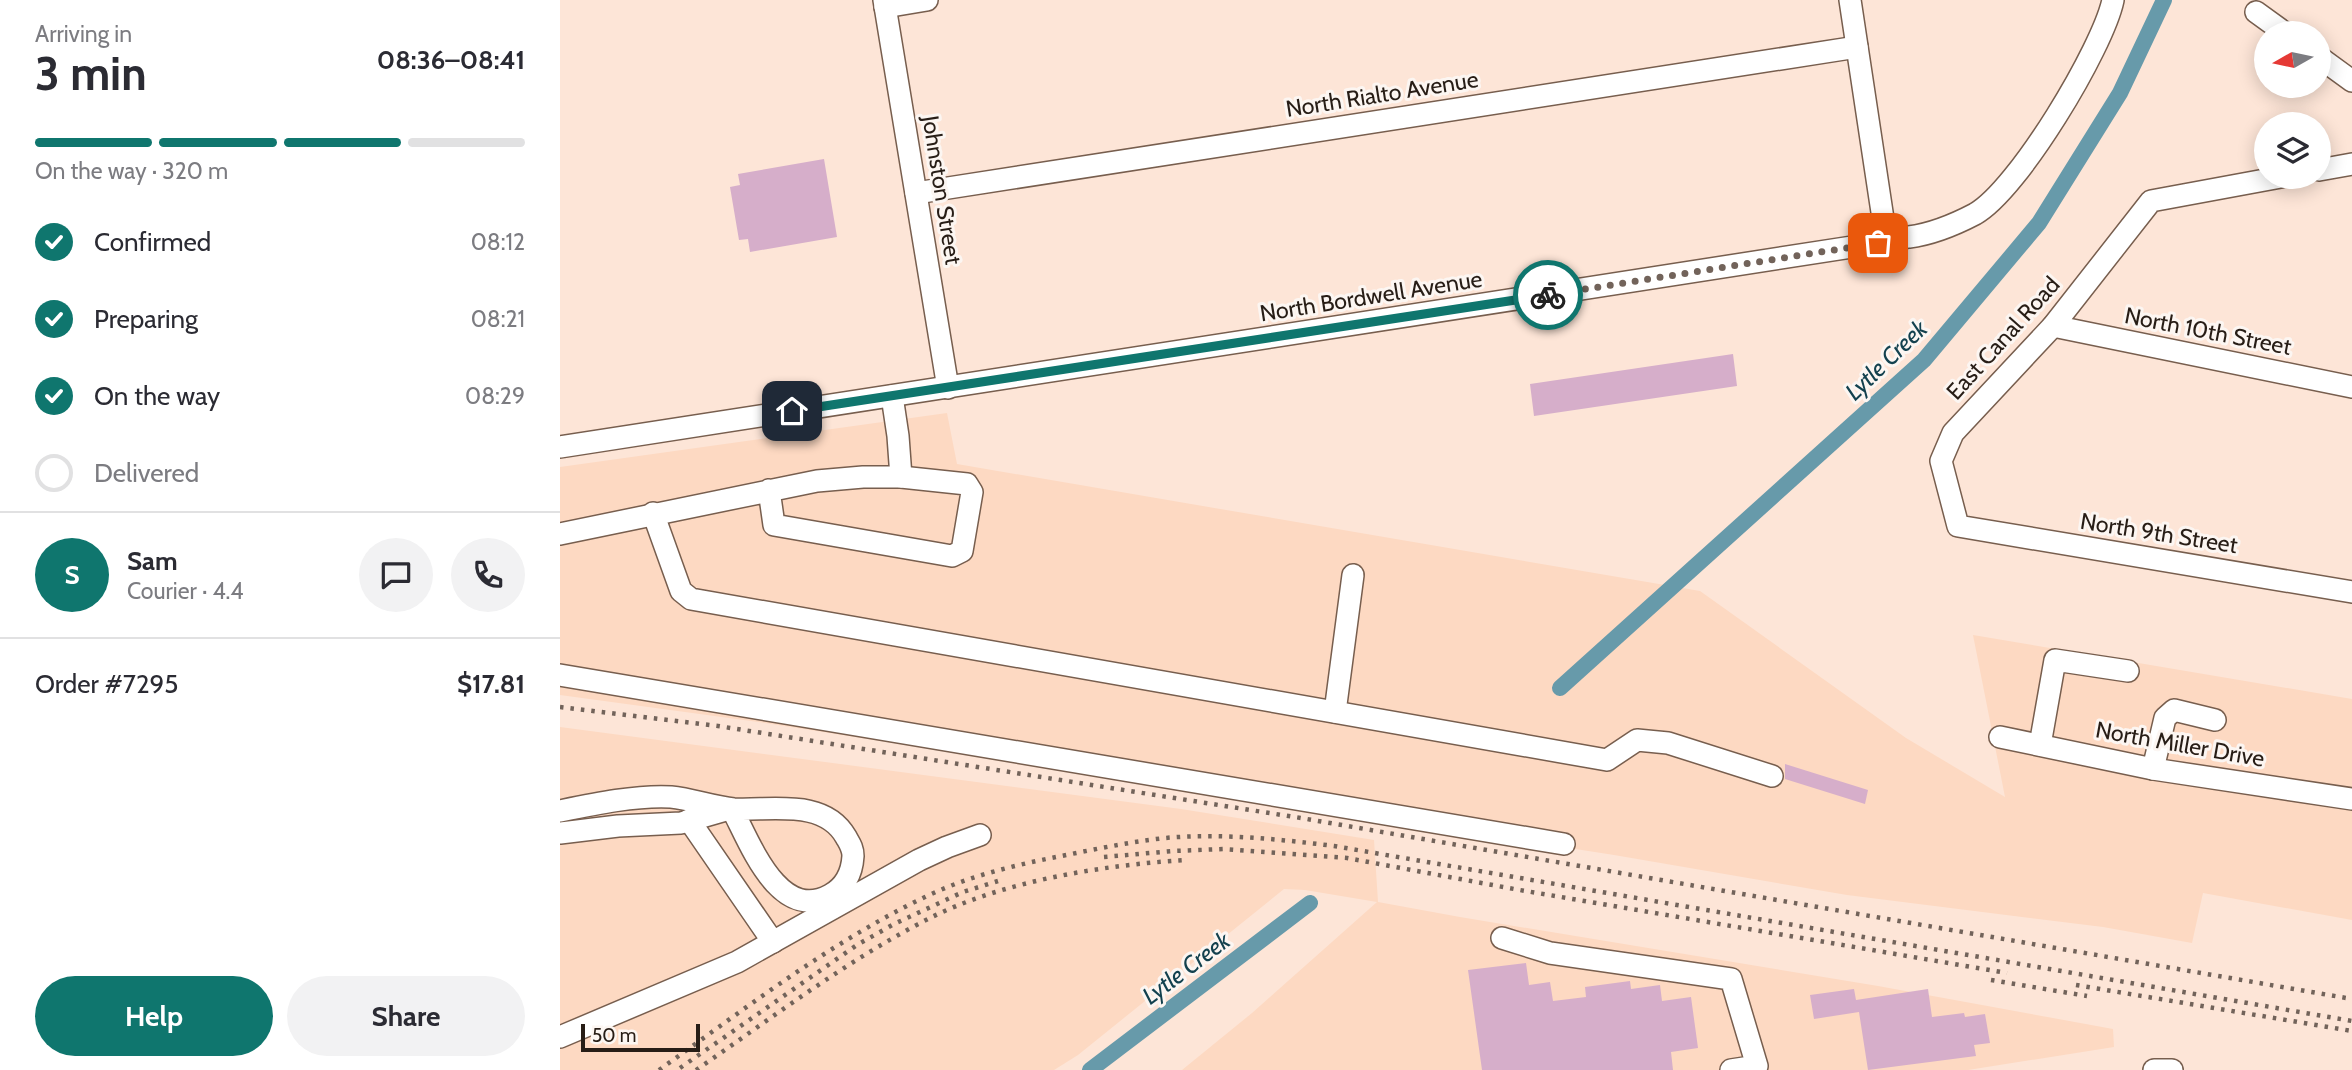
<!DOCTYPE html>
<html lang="en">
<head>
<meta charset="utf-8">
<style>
  body { margin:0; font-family:Cabin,sans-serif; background:#f2f2f3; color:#2b2b33; height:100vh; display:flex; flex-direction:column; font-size:26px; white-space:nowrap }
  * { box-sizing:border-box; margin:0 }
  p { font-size:23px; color:#7c7c81 }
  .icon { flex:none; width:38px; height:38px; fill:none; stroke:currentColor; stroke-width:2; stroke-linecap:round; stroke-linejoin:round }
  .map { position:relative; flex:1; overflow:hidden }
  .panel { display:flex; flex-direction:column; background:#fff; width:560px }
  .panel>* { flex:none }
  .needle { width:46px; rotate:261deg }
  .controls { position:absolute; left:1694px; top:21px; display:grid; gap:14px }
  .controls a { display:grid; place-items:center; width:77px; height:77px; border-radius:50%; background:#fff; box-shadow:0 4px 18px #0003; font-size:35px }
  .scale { position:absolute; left:21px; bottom:18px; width:119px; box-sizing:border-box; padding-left:7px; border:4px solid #271d16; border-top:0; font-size:19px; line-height:24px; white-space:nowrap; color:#271d16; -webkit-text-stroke:5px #fcf6f2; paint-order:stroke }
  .pin { position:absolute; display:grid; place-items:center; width:60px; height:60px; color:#fff; margin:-30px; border-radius:14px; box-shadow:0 4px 10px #0006 }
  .courier { position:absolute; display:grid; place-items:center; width:70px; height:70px; margin:-35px; border:5px solid #0f766e; border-radius:50%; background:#fff; color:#222; box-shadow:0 2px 9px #0007 }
  .summary em { font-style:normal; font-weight:700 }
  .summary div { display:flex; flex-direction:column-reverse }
  .summary { display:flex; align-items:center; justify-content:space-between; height:119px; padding:0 35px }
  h1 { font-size:46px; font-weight:700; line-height:52px }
  .bar { display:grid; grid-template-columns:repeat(4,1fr); gap:10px 7px; align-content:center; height:84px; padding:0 35px }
  .bar i { height:9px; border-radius:5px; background:#e1e1e2 }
  .bar .selected { background:#0f766e }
  .bar p { grid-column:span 4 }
  .line { display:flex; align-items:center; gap:18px; padding:0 35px; border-top:2px solid #e1e1e2 }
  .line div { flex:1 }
  .round { display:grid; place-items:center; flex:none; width:74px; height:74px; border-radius:37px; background:#f2f2f3 }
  ol { padding:0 35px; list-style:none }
  li { display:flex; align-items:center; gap:21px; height:77px }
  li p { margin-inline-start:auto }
  li .icon { padding:7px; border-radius:50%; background:#0f766e; color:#fff; stroke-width:4 }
  li:last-child { color:#7c7c81 }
  li i { width:38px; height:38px; border:4px solid #e1e1e2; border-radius:50% }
  .action { display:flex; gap:14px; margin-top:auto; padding:14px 35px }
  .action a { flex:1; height:80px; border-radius:42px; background:#0f766e; color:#fff; font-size:28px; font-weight:700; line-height:80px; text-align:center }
  .action a+a { background:#f2f2f3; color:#2b2b33 }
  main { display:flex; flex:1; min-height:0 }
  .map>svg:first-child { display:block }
</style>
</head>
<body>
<main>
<section class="panel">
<div class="summary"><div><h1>3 min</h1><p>Arriving in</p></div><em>08:36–08:41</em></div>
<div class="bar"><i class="selected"></i><i class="selected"></i><i class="selected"></i><i></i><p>On the way · 320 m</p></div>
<ol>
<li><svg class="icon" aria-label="check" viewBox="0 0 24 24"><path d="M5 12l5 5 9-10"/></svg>Confirmed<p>08:12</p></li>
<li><svg class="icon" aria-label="check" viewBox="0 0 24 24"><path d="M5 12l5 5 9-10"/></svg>Preparing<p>08:21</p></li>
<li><svg class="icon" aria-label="check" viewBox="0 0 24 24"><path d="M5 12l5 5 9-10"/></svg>On the way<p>08:29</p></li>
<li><i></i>Delivered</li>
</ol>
<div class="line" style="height:126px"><b class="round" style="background:#0f766e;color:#fff">S</b><div><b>Sam</b><p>Courier · 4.4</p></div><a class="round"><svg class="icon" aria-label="chat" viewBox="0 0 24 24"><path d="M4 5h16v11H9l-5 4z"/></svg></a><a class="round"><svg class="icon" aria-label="phone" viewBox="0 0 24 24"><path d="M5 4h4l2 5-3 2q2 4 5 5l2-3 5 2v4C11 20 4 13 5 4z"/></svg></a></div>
<div class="line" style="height:91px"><div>Order #7295</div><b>$17.81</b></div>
<div class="action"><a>Help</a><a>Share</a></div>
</section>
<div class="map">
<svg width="1792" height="1070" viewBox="0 0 1792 1070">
  <rect width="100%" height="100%" fill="#fde5d7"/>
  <g fill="#fdd9c2">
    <path d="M387,413L397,464L1140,591L1346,738L1445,797L1413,635L1792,699V920L1643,893L1632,943L1543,927L1287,895L1054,855L456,762L205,723L0,695V467Z"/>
    <path d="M0,727L621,809L814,840L818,902L900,917L1318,986L1553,1029L1554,1047L1408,1070H622L692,1013L817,902L745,890L724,889L518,1055L494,1070H0Z"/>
  </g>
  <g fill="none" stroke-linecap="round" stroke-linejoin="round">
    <g stroke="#679aaa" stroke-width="16">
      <path d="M1000,688L1364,360L1479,223L1560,93L1604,0"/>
      <path d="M530,1070L750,903"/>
    </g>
  </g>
  <g fill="#d6aeca">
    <path d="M264,159L277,237L190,252L188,239L179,240L170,187L180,185L178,174Z"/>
    <path d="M1173,354L1177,386L974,416L970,384Z"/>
    <path d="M1225,764L1308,790L1305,804L1225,779Z"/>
    <path d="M966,963L969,985L990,982L993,1001L1026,997L1025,987L1070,981L1071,989L1100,985L1102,1001L1131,997L1138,1048L1111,1052L1113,1070H922L908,970Z"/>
    <path d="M1294,989L1296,1000L1368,989L1372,1017L1404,1013L1405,1017L1425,1014L1430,1043L1414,1045L1416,1056L1308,1070L1299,1012L1254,1019L1250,995Z"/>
  </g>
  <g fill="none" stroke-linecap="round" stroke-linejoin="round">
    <g stroke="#775e4e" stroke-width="24">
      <g id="minor">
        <path d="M324,0L388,388"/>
        <path d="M1290,0L1325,232L1324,240"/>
        <path d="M325,7L367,0"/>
        <path d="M1696,12L1725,33"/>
        <path d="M1759,57L1792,81"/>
        <path d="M1759,170L1792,164"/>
        <path d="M1721,177L1591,201L1493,326L1393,433L1381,461L1398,526L1792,592"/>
        <path d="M356,193L1297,47"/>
        <path d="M1493,326L1792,387"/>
        <path d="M332,396L338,436L341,477"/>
        <path d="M0,447L1318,243C1328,238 1338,239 1349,237C1373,234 1394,225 1415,214C1458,190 1543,48 1553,0"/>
        <path d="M93,513L121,591L131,599L1047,760L1077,740L1108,743L1212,776"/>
        <path d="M0,534L257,481L303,477H341L407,484L412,492L402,551L392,556L214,525L209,490"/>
        <path d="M0,675C335,732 670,786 1004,844"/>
        <path d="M775,712L793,575"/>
        <path d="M1440,737L1593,769L1792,799"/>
        <path d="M1480,745L1495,660L1568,671"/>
        <path d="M1593,769L1605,718L1614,710L1655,720"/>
        <path d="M0,811C34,804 77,795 111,797C132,799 153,807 174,809C211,811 264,798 286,837C290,844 293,848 293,856C292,873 285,887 270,895C219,923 190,843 172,809"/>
        <path d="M129,820L213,942"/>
        <path d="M0,833L58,826L121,823L166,810"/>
        <path d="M942,938L990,953L1171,979L1197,1066L1171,1070"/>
        <path d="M0,1037L177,962L359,860L387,847L420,835"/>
        <path d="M1594,1070H1612"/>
      </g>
    </g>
    <use href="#minor" stroke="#fff" stroke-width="21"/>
    <g stroke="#72635a" stroke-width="4.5" stroke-dasharray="3.5 7" stroke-linecap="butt">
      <path d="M0,707L158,726L741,818L1792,999"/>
      <path d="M544,857L613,851L664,849L787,858L954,889L1447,973"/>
      <path d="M1431,980L1527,996"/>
      <path d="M1516,985L1792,1031"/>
      <path d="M120,1068L297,945L334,924L403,892L438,881"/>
      <path d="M99,1070C185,1009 269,943 365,897C406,877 451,866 496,857C532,850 568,842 605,838C661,833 718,839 774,846L1792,1021"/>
      <path d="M136,1070C212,1018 286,961 368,919C442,881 543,865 626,860"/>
    </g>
  </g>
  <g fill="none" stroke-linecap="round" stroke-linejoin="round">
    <path stroke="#72635a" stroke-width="7" stroke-dasharray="0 12.6" d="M988,295L1318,243"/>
    <path stroke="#0f766e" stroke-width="9" d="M232,411L988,295"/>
  </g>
  <g text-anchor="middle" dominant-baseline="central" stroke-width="6" stroke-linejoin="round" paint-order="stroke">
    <g font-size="23" fill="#271d16" stroke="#fcf6f2">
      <text transform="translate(822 94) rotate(-9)">North Rialto Avenue</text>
      <text transform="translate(382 190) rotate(81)">Johnston Street</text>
      <text transform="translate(811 296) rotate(-9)">North Bordwell Avenue</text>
      <text transform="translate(1648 331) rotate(11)">North 10th Street</text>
      <text transform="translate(1443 338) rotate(-48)">East Canal Road</text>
      <text transform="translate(1599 533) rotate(9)">North 9th Street</text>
      <text transform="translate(1620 744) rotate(10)">North Miller Drive</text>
    </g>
    <g font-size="24" font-style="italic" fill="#13414e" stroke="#fcf6f2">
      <text transform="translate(1326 360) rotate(-44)">Lytle Creek</text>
      <text transform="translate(626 968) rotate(-37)">Lytle Creek</text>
    </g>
  </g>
</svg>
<div class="controls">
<a><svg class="needle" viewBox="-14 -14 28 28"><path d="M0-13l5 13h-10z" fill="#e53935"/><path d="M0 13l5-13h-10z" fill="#7c7c81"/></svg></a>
<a><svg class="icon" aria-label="layers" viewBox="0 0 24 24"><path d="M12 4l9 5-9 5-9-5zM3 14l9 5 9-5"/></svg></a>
</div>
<div class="scale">50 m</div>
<div class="pin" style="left:1318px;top:243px;background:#ea580c"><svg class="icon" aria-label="bag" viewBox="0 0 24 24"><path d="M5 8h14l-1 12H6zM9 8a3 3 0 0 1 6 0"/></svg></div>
<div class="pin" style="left:232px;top:411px;background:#1f2937"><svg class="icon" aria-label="home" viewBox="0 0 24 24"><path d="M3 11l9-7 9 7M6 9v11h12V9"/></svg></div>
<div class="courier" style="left:988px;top:295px"><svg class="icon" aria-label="bike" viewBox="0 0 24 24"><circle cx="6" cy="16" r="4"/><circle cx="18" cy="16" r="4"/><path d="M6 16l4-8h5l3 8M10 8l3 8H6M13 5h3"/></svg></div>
</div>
</main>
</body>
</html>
